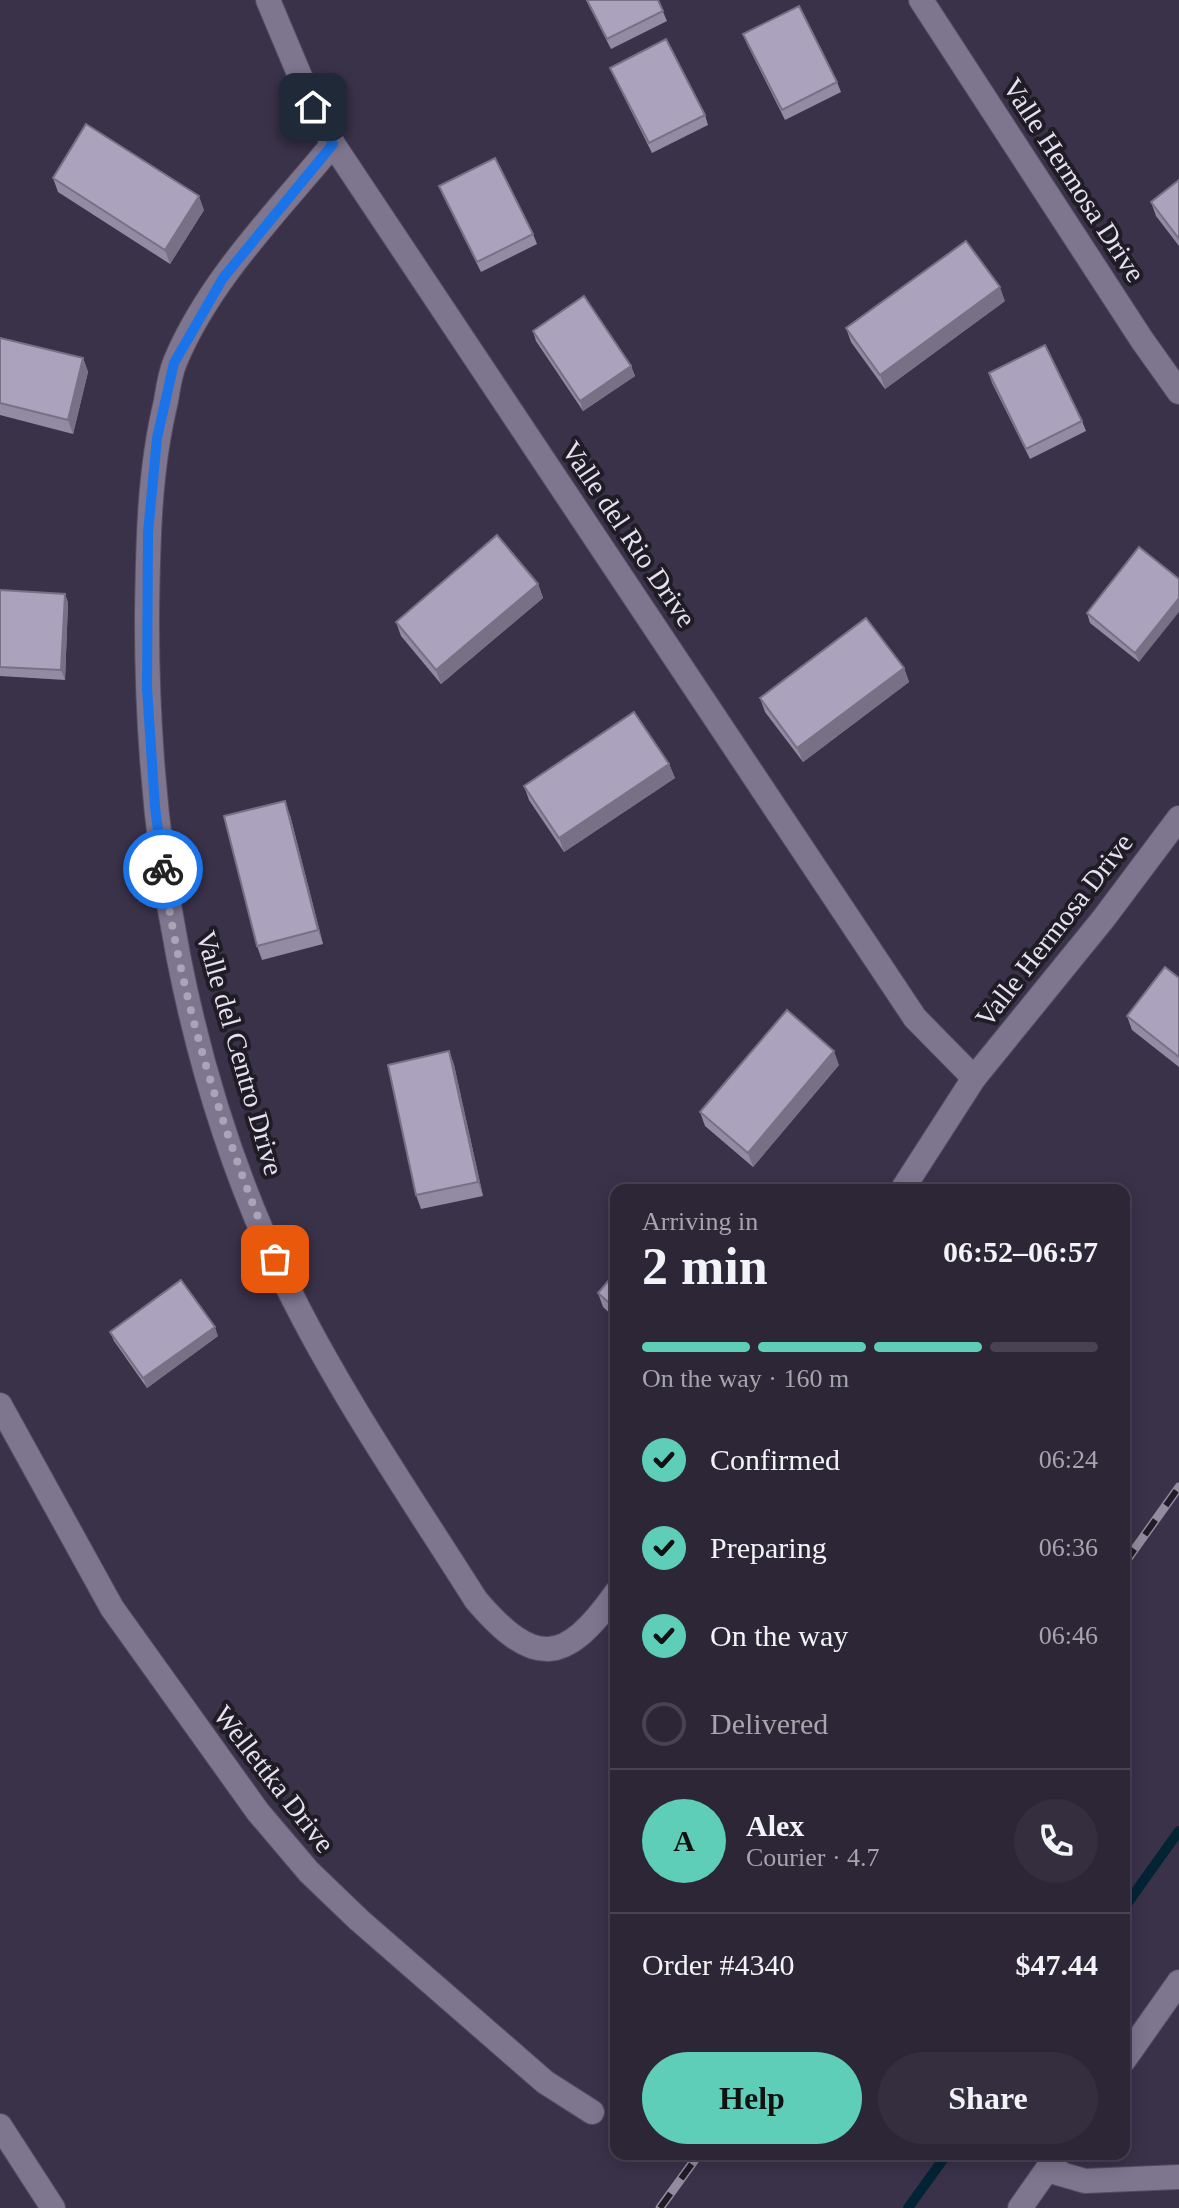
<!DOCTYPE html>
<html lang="en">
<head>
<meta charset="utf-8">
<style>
  body { margin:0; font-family:Georgia,serif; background:#342e3f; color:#f1f3f6; height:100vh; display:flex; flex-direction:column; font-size:30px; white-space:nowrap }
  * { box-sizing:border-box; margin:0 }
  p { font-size:26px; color:#a6a5ad }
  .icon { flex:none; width:44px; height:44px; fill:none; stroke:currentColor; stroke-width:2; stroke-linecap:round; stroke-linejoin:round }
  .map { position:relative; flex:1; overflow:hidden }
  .sheet { position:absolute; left:610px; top:1184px; width:520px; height:976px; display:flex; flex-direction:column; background:#2c2637; border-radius:16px; box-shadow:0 4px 20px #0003,0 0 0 2px #484352 }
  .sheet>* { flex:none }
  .pin { position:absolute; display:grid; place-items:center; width:68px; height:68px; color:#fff; margin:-34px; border-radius:16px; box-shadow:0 4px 12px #0006 }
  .courier { position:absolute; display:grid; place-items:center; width:80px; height:80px; margin:-40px; border:6px solid #1a73e8; border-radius:50%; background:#fff; color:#222; box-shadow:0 2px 10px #0007 }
  .overview em { font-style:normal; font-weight:800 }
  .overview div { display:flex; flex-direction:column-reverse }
  .overview { display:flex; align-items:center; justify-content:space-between; height:136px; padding:0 32px }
  h1 { font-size:52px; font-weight:800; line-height:60px }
  .bar { display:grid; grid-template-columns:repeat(4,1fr); gap:12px 8px; align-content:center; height:96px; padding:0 32px }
  .bar i { height:10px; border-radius:6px; background:#484352 }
  .bar .active { background:#5eceb8 }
  .bar p { grid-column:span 4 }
  .line { display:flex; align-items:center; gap:20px; padding:0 32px; border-top:2px solid #484352 }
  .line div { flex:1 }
  .round { display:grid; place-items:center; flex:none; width:84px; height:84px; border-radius:42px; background:#342e3f }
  ol { padding:0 32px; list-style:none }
  li { display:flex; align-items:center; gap:24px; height:88px }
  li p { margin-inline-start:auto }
  li .icon { padding:8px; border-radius:50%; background:#5eceb8; color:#111; stroke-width:4 }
  li:last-child { color:#a6a5ad }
  li i { width:44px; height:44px; border:4px solid #484352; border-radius:50% }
  .primary-button { display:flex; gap:16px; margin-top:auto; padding:16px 32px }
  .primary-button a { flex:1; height:92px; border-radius:48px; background:#5eceb8; color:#111; font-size:32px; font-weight:800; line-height:92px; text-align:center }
  .primary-button a+a { background:#342e3f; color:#f1f3f6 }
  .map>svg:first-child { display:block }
</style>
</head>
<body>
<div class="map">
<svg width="1179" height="2208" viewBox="0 0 1179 2208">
  <rect width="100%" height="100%" fill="#3a3249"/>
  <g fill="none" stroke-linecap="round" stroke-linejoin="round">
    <g stroke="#032435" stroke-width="10">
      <path d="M1124,1908L1179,1831"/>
      <path d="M908,2208L947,2154"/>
    </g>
    <g stroke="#544d60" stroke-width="26">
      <g id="minor">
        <path d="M268,0L313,107L333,144L915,1018L974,1078"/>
        <path d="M921,0L1142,340L1179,392"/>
        <path d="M333,144C277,212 209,280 175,362C170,374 168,388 166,401C149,471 148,542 147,614C146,842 186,1080 287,1286C341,1396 411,1497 476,1600C534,1668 565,1665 616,1593"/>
        <path d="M902,1190L974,1078L1104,918L1179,818"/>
        <path d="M0,1405L112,1608L258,1812L309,1872L359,1920L545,2082L592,2112"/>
        <path d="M1124,2060L1179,1982"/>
        <path d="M0,2126L53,2208"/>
        <path d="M1047,2170L1085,2181L1179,2177"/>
        <path d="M1020,2208L1058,2154"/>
      </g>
    </g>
    <use href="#minor" stroke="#7e758f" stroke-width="24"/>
    <g stroke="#928c9f" stroke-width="9">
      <g id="rail">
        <path d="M1124,1564L1179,1487"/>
        <path d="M660,2208L699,2154"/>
      </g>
    </g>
    <use href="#rail" stroke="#1f1c26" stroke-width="6" stroke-dasharray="18" stroke-linecap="butt"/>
  </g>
  <g fill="#938ba3">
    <path d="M586,0H658L667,21L611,49Z"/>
    <path d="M743,34L837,82L841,92L785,120L747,44Z"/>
    <path d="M610,68L705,115L708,125L652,153L614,77Z"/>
    <path d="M53,178L204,210L170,264L58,192Z"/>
    <path d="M1179,180V246L1156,216L1151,202Z"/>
    <path d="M439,186L533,234L537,244L481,272L443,196Z"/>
    <path d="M1005,301L885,389L851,342L846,328Z"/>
    <path d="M533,331L631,366L635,376L583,411L536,341Z"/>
    <path d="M0,338L83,358L88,372L73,434L0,415Z"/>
    <path d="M989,373L1082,421L1086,431L1030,459L992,383Z"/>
    <path d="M1139,547V662L1090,623L1087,613Z"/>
    <path d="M538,584L543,598L441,684L401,636L396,622Z"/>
    <path d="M0,590L65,594L68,603L65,680L0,676Z"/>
    <path d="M904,668L909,682L803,762L765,712L760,698Z"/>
    <path d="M669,764L675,778L564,852L529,800L524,786Z"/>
    <path d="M290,815L323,944L262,960L257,946Z"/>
    <path d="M1179,978V1067L1132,1030L1127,1016Z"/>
    <path d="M449,1051L454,1065L483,1196L421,1209L416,1195Z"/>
    <path d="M839,1065L753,1167L705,1126L700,1112Z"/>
    <path d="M616,1272V1319L603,1307L598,1293Z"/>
    <path d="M110,1332L218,1336L147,1388L114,1341Z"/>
  </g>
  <g fill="#787185">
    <path d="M199,196L204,210L170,264L165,250Z"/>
    <path d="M1000,287L1005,301L885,389L880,375Z"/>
    <path d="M83,358L88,372L73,434L68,420Z"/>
    <path d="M631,366L635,376L583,411L580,401Z"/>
    <path d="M538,584L543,598L441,684L436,670Z"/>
    <path d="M65,594L68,603L65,680L61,670Z"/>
    <path d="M1179,598V612L1139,662L1135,653Z"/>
    <path d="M904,668L909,682L803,762L797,748Z"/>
    <path d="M669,764L675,778L564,852L559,838Z"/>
    <path d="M285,801L290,815L323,944L318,930Z"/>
    <path d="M449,1051L454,1065L483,1196L478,1182Z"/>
    <path d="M834,1051L839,1065L753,1167L748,1153Z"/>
    <path d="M215,1327L218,1336L147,1388L143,1378Z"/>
  </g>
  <g fill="#aba2be" stroke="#787185" stroke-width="2">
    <path d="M587,0H658L663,11L607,39Z"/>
    <path d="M799,6L837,82L782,110L743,34Z"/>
    <path d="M666,39L705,115L649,143L610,68Z"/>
    <path d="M86,124L199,196L165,250L53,178Z"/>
    <path d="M495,158L533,234L477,262L439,186Z"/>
    <path d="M1179,180V239L1151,202Z"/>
    <path d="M966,241L1000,287L880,375L846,328Z"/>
    <path d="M584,296L631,366L580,401L533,331Z"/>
    <path d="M0,338L83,358L68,420L0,403Z"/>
    <path d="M1045,345L1082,421L1026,449L989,373Z"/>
    <path d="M497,535L538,584L436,670L396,622Z"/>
    <path d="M1139,547L1179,579V598L1135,653L1087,613Z"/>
    <path d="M0,590L65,594L61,670L0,667Z"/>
    <path d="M866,618L904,668L797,748L760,698Z"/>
    <path d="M634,712L669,764L559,838L524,786Z"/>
    <path d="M285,801L318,930L257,946L224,816Z"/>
    <path d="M1165,967L1179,978V1057L1127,1016Z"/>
    <path d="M787,1010L834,1051L748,1153L700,1112Z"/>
    <path d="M449,1051L478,1182L416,1195L388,1065Z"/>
    <path d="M616,1272V1309L598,1293Z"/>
    <path d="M181,1280L215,1327L143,1378L110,1332Z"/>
  </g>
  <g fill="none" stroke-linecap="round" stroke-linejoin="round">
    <path stroke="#aaa4b6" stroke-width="8" stroke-dasharray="0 14.4" d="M163,869C182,1004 223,1134 275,1259"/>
    <path stroke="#1a73e8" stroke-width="10" d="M163,869L155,807L147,688L148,533L157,438L174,363L223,278L333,144L313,107"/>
  </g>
  <g text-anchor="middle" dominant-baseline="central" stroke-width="8" stroke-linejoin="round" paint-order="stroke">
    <g font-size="28" fill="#e6e1f0" stroke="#1f1c26">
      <text transform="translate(1074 180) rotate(57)">Valle Hermosa Drive</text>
      <text transform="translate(629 534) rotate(56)">Valle del Rio Drive</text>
      <text transform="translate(1054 930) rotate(-52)">Valle Hermosa Drive</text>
      <text transform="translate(240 1053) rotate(74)">Valle del Centro Drive</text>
      <text transform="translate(274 1779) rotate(52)">Wellettka Drive</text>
    </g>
  </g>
</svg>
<div class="pin" style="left:275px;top:1259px;background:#ea580c"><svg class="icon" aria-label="bag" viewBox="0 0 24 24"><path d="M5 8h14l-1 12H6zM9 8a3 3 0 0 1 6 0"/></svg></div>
<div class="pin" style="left:313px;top:107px;background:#1f2937"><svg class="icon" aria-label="home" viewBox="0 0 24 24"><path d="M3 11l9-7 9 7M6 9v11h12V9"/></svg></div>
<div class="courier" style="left:163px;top:869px"><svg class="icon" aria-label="bike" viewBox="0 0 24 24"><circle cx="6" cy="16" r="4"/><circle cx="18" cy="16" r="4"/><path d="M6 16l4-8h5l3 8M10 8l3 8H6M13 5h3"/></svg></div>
<section class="sheet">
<div class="overview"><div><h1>2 min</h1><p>Arriving in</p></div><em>06:52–06:57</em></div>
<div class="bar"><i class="active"></i><i class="active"></i><i class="active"></i><i></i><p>On the way · 160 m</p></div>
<ol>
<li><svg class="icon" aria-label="check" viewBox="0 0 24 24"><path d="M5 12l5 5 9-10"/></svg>Confirmed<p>06:24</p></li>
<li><svg class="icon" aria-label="check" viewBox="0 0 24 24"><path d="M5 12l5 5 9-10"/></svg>Preparing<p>06:36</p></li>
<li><svg class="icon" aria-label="check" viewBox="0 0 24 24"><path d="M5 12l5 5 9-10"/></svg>On the way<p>06:46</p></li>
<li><i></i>Delivered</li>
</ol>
<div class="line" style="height:144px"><b class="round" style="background:#5eceb8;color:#111">A</b><div><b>Alex</b><p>Courier · 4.7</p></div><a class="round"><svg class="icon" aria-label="phone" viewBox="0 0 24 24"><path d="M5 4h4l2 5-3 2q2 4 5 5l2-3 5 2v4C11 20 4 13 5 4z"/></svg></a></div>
<div class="line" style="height:104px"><div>Order #4340</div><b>$47.44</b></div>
<div class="primary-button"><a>Help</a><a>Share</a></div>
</section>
</div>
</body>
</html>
